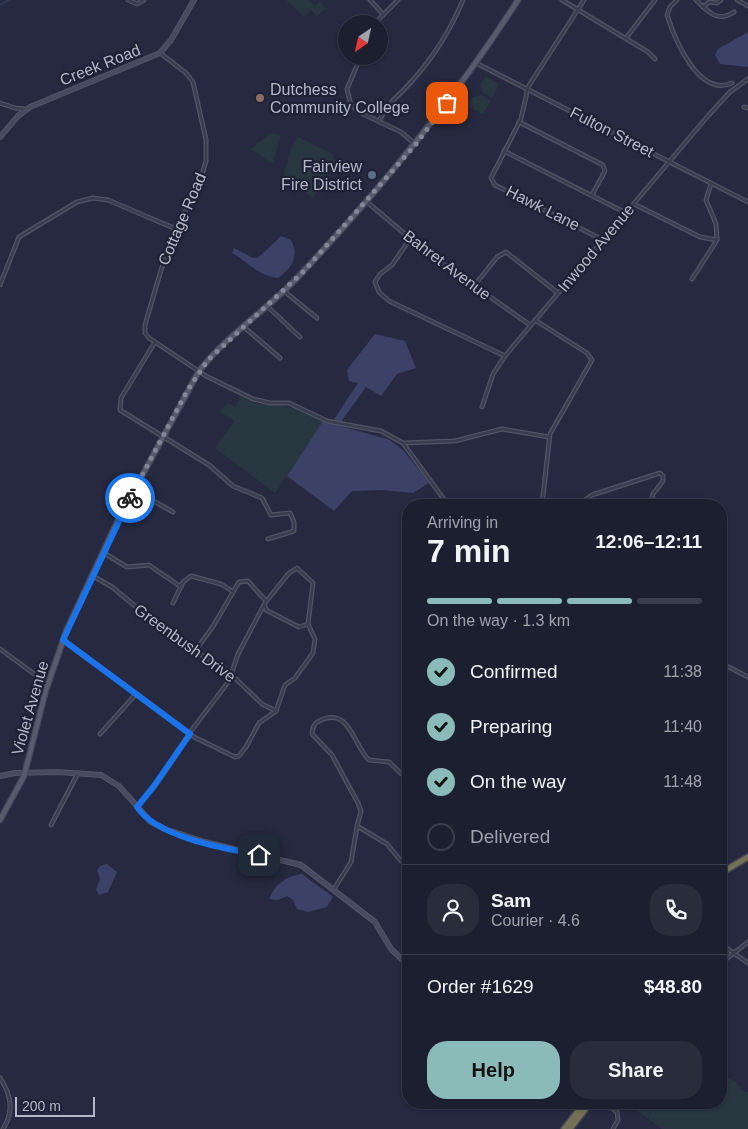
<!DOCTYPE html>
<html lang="en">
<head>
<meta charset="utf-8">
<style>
  body { margin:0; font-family:Arial,sans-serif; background:#292c3b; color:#f1f3f6; height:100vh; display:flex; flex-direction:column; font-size:19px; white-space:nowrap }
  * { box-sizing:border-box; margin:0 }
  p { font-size:16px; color:#a0a2aa }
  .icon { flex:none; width:28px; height:28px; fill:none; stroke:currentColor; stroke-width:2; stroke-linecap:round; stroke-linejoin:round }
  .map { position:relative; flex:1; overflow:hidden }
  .drawer { position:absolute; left:402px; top:499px; width:325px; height:610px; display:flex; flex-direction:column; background:#1c1f2f; border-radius:20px; box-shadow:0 1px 4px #0004,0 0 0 1px #3a3d4b }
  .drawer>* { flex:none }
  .needle { width:32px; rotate:214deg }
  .tools { position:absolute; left:338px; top:15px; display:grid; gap:10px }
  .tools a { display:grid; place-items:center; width:50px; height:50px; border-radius:50%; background:#1c1f2f; box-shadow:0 1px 4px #0004,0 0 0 1px #3a3d4b; font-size:25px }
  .scale { position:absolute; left:15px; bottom:12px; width:80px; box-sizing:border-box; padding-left:5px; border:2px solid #b6b8c9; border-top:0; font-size:14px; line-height:18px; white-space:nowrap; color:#b6b8c9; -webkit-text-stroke:4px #1f2134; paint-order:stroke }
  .pin { position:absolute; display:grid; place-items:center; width:42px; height:42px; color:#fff; margin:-21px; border-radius:10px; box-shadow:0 2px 8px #0006 }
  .courier { position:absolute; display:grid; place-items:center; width:50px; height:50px; margin:-25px; border:4px solid #1a73e8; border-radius:50%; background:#fff; color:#222; box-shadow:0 1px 6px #0007 }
  .summary em { font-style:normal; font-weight:700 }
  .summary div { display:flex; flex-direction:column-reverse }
  .summary { display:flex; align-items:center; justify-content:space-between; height:85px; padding:0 25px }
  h1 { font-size:32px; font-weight:700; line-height:38px }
  .bar { display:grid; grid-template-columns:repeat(4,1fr); gap:8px 5px; align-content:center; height:60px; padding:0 25px }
  .bar i { height:6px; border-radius:4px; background:#3a3d4b }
  .bar .selected { background:#8bbbb9 }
  .bar p { grid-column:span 4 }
  .line { display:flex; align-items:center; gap:12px; padding:0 25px; border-top:1px solid #3a3d4b }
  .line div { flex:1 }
  .round { display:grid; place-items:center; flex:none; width:52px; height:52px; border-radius:20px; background:#292c3b }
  ol { padding:0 25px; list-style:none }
  li { display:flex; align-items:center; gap:15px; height:55px }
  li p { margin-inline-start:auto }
  li .icon { padding:5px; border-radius:50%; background:#8bbbb9; color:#111; stroke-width:4 }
  li:last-child { color:#a0a2aa }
  li i { width:28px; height:28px; border:2px solid #3a3d4b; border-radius:50% }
  .cta { display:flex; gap:10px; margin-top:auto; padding:10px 25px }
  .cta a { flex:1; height:58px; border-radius:20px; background:#8bbbb9; color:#111; font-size:20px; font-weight:700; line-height:58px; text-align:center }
  .cta a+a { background:#292c3b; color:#f1f3f6 }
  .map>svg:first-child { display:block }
</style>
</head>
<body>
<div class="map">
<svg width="748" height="1129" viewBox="0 0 748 1129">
  <rect width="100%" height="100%" fill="#26293f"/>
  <g fill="#283640">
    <path d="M286,0H309L315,6L320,2L326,8L317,16L311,10L304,17Z"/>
    <path d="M486,76L499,84L492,98L483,93L480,85Z"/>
    <path d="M482,95L491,101L483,114L467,106L473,97Z"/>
    <path d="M270,133L281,135L273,162H269L251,149Z"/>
    <path d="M298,137L333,154L336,164L313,198L284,175L290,150Z"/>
    <path d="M240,396L259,404L296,408L323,421L275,493L215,448L234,421L220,412L227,403L236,407Z"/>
    <path d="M721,1075L735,1081L743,1091L748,1092V1129H662L627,1103L721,1102Z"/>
  </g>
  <g fill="#3c4267">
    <path d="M748,32V67L720,64L715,55L718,49Z"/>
    <path d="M281,236L291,240C300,256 291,269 278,278C258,276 248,262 232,253L234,248L253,258H258Z"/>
    <path d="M375,334L405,341L416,368L397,374L381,396L366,387L340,423L333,421L358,383L349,381L347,370Z"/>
    <path d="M323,421L390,440L404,451L429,483L413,493L382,490L352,491L334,511L287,476Z"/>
    <path d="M107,864L117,872L108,892L99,895L96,890L100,879L97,870L100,866Z"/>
    <path d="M302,874L333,897L327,907L308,912L297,909L293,900L287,896L278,900L269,899C275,884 286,876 302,874Z"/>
  </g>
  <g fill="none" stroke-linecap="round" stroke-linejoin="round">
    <path stroke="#3c4267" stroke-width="1" d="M0,5L9,0"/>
    <g stroke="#525466" stroke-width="5">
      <g id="street">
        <path d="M128,0L137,4L144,0"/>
        <path d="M370,0L383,14"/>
        <path d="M562,0L648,52L655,59"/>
        <path d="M584,0L528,87L521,119L491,178L495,185L603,240"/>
        <path d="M677,0L670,7L667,15C675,40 699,98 732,83"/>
        <path d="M696,0C708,12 718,23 734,12"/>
        <path d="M737,0L748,6"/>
        <path d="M703,7L709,2L717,3L721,0"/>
        <path d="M374,24L398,0"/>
        <path d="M626,38L655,0"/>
        <path d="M160,53L186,73L193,82L206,140V161L198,188L176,229L161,270L145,325V333L149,338L206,376L253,399L270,403H289L327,421L381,431L403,443L455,441L502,429L549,437"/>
        <path d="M361,56L347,89L351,105L361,113L401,132L415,144"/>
        <path d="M476,63L748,202"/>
        <path d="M0,103L15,108L25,109"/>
        <path d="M744,107L748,108"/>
        <path d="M379,121C389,101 397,98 411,82C432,59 451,29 463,0"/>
        <path d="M519,122L603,165L605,171L592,195"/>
        <path d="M504,151L626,213"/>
        <path d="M367,202L425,251L530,325"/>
        <path d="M634,204L700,237L717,240"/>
        <path d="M410,239L392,265L380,274L375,282L379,292L389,301L505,356"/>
        <path d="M692,279L717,240L716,224L706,200L711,184"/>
        <path d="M0,285L19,237L77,202L93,198L108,200L176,229"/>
        <path d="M474,286L497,257L506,252L558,293"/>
        <path d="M284,291L317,318"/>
        <path d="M267,306L300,337"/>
        <path d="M535,320L587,353L592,360L550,434L542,505"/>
        <path d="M244,327L280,358"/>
        <path d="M155,342L121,398L120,410L209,465L233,486L262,498L271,515L290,513L294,522V531L268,539"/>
        <path d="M482,407L493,374L505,356L707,117L730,92L748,79"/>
        <path d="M403,443L448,505"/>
        <path d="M134,490L173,512"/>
        <path d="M578,505L592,495L660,473L663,476V481L653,494L650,505"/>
        <path d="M104,553L127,567L149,565L181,587"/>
        <path d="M93,576L112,587L152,620L237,680L262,704L276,711"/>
        <path d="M721,580V583"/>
        <path d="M173,603L183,582L191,576L221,584L232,591"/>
        <path d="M265,606L266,610L299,627L308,624"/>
        <path d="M63,640C106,671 148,702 190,734L194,737L235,757L239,756L246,747L259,723L276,711L285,685L295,678L313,653L315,639L308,624L313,583L297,568L289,573L265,603L238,654L229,681L191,731C175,757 158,784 137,807"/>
        <path d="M0,649L48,684"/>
        <path d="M195,651L212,628L239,582L248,581L266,601"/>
        <path d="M721,663L748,677"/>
        <path d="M721,670L724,665"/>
        <path d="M100,734L136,694"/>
        <path d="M409,781L389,762L369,760C354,747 350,705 319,721C313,724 312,729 312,734L332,755L358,803L361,811L357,826L387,844L401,861L409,866"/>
        <path d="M51,825L78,773"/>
        <path d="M334,889L351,862L357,827"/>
        <path d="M721,944L748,963"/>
        <path d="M721,963L748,942"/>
        <path d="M0,1078C11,1094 14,1112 3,1129"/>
        <path d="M604,1102L617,1112L618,1120L613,1129"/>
      </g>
    </g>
    <g stroke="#525466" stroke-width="6">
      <g id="secondary">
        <path d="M0,137L18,116L30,107L160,53L171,40L194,0"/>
        <path d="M0,776L15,773L58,772L101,775L119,786L151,822L165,829L205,842L301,865L375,922L391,949L409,966"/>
      </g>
    </g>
    <g stroke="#434558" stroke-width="7">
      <path id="primary" d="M0,820L24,776L46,690L67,629L119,518L199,371C227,335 267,310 298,277C379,191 454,100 518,0"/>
    </g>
    <g stroke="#424456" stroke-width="8">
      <g id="highway">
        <path d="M721,873L748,857"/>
        <path d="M564,1129L585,1102"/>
        <path d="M570,1129L591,1102"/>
      </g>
    </g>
    <use href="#street" stroke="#3a3d4f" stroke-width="2.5"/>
    <use href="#secondary" stroke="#484a61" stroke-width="4"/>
    <use href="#primary" stroke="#585b6e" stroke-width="4.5"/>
    <use href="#highway" stroke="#747157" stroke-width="5"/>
  </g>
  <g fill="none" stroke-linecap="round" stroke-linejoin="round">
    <path stroke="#848699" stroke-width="5" stroke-dasharray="0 9" d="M130,498L187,391L208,360L304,271L416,144L447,103"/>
    <path stroke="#1a73e8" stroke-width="6" d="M130,498L63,640L190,734L154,786L137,807C156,837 226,849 259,855"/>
  </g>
  <circle fill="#8d6e63" stroke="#1f2134" stroke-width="2" cx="260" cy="98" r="5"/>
  <circle fill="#5c6f8a" stroke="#1f2134" stroke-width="2" cx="372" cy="175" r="5"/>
  <g text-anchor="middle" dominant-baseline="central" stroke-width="4.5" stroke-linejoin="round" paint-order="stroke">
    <g font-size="16" fill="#b6b8c9" stroke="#1f2134">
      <text transform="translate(100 65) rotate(-22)">Creek Road</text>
      <text transform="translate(612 132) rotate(27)">Fulton Street</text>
      <text transform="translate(543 208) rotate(27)">Hawk Lane</text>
      <text transform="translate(182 219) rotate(-67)">Cottage Road</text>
      <text transform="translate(596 248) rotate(-50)">Inwood Avenue</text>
      <text transform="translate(447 265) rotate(37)">Bahret Avenue</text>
      <text transform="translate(185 643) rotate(36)">Greenbush Drive</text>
      <text transform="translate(30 708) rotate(-74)">Violet Avenue</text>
    </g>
    <g font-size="16" fill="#b6b8c9" stroke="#1f2134" text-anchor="start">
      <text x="270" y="89">Dutchess<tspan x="270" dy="18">Community College</tspan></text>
      <text x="362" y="166" text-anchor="end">Fairview<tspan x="362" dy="18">Fire District</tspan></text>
    </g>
  </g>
</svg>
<div class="tools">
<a><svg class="needle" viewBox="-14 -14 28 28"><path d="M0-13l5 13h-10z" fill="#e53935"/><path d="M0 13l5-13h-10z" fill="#a0a2aa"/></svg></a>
</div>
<div class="scale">200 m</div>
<div class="pin" style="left:447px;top:103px;background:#ea580c"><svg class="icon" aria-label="bag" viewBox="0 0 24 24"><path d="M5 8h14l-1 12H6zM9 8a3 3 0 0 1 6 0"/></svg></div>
<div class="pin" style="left:259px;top:855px;background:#1f2937"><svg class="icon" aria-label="home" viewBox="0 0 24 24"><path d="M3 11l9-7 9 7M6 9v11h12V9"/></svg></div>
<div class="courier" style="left:130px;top:498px"><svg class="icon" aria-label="bike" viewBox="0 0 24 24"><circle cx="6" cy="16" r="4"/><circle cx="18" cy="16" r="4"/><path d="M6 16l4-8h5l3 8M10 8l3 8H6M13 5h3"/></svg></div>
<section class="drawer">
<div class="summary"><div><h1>7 min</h1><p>Arriving in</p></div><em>12:06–12:11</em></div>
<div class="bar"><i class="selected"></i><i class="selected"></i><i class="selected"></i><i></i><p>On the way · 1.3 km</p></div>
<ol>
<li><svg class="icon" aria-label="check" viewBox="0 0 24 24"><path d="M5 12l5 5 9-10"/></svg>Confirmed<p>11:38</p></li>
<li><svg class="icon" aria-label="check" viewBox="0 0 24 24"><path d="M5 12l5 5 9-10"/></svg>Preparing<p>11:40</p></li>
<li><svg class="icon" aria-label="check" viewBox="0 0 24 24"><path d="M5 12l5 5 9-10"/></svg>On the way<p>11:48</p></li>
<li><i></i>Delivered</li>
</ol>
<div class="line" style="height:90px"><a class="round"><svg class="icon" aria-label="person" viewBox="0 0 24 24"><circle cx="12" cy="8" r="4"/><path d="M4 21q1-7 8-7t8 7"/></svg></a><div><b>Sam</b><p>Courier · 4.6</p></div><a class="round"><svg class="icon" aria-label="phone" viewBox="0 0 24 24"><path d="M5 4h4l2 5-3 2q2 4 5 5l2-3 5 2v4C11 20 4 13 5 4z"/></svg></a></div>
<div class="line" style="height:65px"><div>Order #1629</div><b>$48.80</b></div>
<div class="cta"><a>Help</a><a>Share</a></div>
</section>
</div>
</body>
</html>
